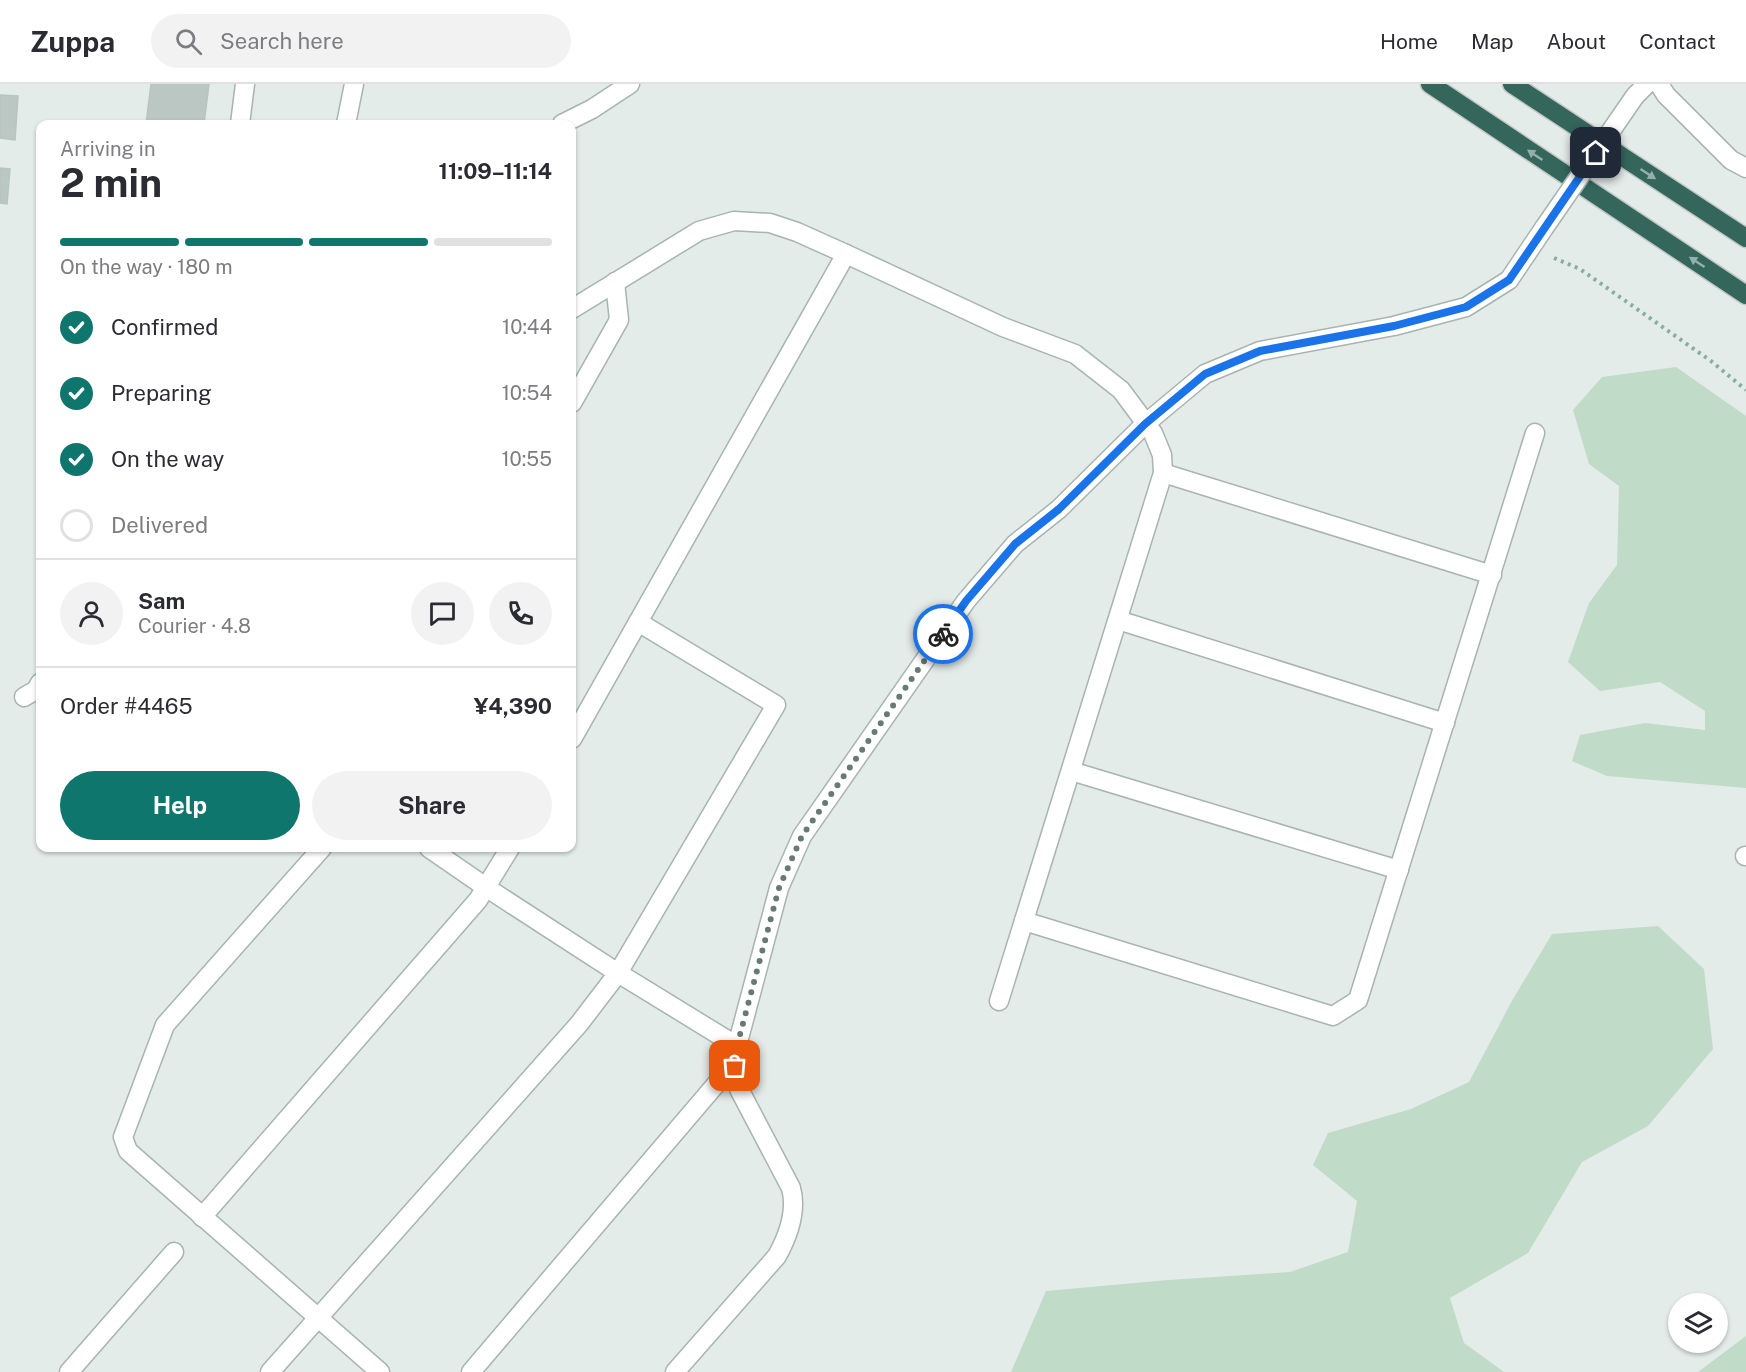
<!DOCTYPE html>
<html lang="en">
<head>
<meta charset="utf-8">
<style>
  body { margin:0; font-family:"Public Sans",sans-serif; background:#f2f2f3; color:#2b2b33; height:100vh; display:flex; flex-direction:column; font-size:22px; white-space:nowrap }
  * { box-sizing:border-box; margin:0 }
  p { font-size:20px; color:#7c7c81 }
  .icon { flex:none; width:33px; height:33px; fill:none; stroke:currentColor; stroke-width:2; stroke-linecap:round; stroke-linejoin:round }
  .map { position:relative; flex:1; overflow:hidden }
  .side { position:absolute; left:36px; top:36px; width:540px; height:732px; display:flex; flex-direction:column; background:#fff; border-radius:12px; box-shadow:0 2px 4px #0004 }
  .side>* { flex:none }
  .buttons { position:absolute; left:1668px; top:1209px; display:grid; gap:12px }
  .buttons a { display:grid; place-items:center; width:60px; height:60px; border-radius:50%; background:#fff; box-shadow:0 2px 4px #0004; font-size:30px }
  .pin { position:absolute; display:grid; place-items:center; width:51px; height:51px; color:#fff; margin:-26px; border-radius:12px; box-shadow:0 3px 9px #0006 }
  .courier { position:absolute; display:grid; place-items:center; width:60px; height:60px; margin:-30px; border:4px solid #1a73e8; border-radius:50%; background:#fff; color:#222; box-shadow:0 2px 8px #0007 }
  .head em { font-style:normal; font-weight:700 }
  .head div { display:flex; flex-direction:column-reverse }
  .head { display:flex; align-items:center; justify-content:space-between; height:102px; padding:0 24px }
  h1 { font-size:39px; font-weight:700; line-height:45px }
  .bar { display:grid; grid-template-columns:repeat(4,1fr); gap:9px 6px; align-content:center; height:72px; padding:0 24px }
  .bar i { height:8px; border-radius:4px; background:#e1e1e2 }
  .bar .current { background:#0f766e }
  .bar p { grid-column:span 4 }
  .line { display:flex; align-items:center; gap:15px; padding:0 24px; border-top:2px solid #e1e1e2 }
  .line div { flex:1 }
  .round { display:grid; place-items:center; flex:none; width:63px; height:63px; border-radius:32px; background:#f2f2f3 }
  ol { padding:0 24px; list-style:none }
  li { display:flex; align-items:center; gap:18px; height:66px }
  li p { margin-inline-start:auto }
  li .icon { padding:6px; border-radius:50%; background:#0f766e; color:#fff; stroke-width:4 }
  li:last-child { color:#7c7c81 }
  li i { width:33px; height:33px; border:3px solid #e1e1e2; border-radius:50% }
  .primary-button { display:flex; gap:12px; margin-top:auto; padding:12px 24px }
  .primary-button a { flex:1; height:69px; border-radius:36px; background:#0f766e; color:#fff; font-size:24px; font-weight:700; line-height:69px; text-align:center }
  .primary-button a+a { background:#f2f2f3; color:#2b2b33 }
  header { display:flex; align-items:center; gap:36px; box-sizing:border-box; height:84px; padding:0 30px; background:#fff; border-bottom:2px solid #e1e1e2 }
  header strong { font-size:28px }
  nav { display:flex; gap:33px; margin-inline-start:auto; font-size:21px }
  .search { width:420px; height:54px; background:#f2f2f3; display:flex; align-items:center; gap:15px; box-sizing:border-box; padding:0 21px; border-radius:33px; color:#7c7c81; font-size:22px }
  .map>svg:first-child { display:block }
</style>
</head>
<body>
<header>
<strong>Zuppa</strong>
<div class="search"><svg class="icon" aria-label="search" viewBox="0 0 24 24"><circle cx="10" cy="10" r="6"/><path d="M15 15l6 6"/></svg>Search here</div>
<nav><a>Home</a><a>Map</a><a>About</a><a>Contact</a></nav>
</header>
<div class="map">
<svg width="1746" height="1288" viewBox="0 0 1746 1288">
  <rect width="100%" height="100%" fill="#e4ece9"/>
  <g fill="#c0dbc7">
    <path d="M1676,283L1746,332V704L1607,692L1572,677L1580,651L1645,639L1705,646V627L1660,598L1600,607L1568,578L1589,519L1617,481L1619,402L1589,380L1573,326L1602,293Z"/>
    <path d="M1658,842L1704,885L1713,965L1648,1042L1582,1078L1528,1169L1450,1214L1464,1259L1504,1288H1011L1046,1207L1168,1196L1290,1188L1348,1168L1357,1117L1313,1081L1328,1049L1411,1025L1469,998L1513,915L1552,850Z"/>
    <path d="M1746,1252V1288H1698Z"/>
  </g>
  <g fill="#bac7c2" stroke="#b7c5c0" stroke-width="1.5">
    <path d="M151,0H209L204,40H146Z"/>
    <path d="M0,11L18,12L15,56L0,54Z"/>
    <path d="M0,84L10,85L7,120L0,119Z"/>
  </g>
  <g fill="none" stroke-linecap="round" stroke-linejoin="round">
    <g stroke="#a7b4b0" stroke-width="21">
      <g id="street">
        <path d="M1659,0L1666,11L1731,76L1746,84"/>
        <path d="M1635,12L1647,0"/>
        <path d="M240,40L245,0"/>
        <path d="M346,40L354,0"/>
        <path d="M562,40L592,25L630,0"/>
        <path d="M572,225L699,147L734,137L770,139L797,148L846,170L1003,243L1075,270L1121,306L1153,349L1162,371L1163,389L999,917"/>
        <path d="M572,319L619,236L615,198"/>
        <path d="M1163,389L1492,491"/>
        <path d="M1118,536L1445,639"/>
        <path d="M24,613L36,606L40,599"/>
        <path d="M572,655L846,170"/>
        <path d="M1071,687L1399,786"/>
        <path d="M322,764L165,941L123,1053L128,1067L380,1288"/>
        <path d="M429,764L487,804L618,889L737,962"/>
        <path d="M1745,772H1746"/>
        <path d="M1024,837L1333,932L1358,916L1535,349"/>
        <path d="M202,1133L478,816L510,764"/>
        <path d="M69,1288L174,1168"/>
        <path d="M270,1288L579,940L618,889L776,621L638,538"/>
        <path d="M471,1288L723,992L736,988"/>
        <path d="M675,1288L777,1172C788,1152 797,1126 791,1104L739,1005L735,982L737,962L779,804L802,752L966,517L1015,460L1059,425L1145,340L1205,290L1260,267L1394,242L1466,223L1509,196L1544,144"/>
      </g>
    </g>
    <g stroke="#c2c8c7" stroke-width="21">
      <g id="highway">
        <path d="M1430,0L1746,211"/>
        <path d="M1512,0L1746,154"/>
      </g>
    </g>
    <path stroke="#88ada1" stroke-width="4" stroke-dasharray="3 4.5" stroke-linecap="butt" d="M1554,174L1580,185L1711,277L1746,306"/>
    <use href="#street" stroke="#fff" stroke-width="18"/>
    <use href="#highway" stroke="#34665c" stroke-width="18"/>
    <g stroke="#a7b4b0" stroke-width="21" stroke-linecap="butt">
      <path id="street-bridge" d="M1544,144L1635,12"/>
    </g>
    <use href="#street-bridge" stroke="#fff" stroke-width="18"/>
  </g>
  <defs><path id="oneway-solid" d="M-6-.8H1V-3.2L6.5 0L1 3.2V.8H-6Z" transform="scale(1.5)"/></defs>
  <g fill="#94b0aa">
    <use href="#oneway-solid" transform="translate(1535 71) rotate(-146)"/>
    <use href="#oneway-solid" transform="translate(1648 90) rotate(33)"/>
    <use href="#oneway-solid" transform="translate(1697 178) rotate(-147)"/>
  </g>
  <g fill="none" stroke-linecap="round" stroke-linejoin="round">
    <path stroke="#687a75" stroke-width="6" stroke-dasharray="0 10.8" d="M735,982L737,962L779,804L802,752L943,550"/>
    <path stroke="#1a73e8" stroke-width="8" d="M943,550L966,517L1015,460L1059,425L1145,340L1205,290L1260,267L1394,242L1466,223L1509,196L1596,69"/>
  </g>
</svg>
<div class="buttons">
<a><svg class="icon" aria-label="layers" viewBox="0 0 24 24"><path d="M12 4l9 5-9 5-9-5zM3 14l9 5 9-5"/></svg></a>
</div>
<div class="pin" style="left:735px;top:982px;background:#ea580c"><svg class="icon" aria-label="bag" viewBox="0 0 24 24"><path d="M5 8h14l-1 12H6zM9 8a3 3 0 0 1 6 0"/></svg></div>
<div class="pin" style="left:1596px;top:69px;background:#1f2937"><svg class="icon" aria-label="home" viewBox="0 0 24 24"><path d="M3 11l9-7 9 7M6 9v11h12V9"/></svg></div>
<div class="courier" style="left:943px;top:550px"><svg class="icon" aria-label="bike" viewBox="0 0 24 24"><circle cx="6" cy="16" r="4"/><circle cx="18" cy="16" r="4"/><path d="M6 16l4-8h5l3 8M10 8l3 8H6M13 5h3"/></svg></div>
<section class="side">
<div class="head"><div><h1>2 min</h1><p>Arriving in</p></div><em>11:09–11:14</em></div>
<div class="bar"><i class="current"></i><i class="current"></i><i class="current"></i><i></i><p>On the way · 180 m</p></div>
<ol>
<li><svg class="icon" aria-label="check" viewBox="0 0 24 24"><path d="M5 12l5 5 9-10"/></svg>Confirmed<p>10:44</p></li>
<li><svg class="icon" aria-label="check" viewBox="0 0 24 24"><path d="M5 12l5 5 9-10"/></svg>Preparing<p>10:54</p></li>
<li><svg class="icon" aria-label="check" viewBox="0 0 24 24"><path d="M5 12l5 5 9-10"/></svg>On the way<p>10:55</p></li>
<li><i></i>Delivered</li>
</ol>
<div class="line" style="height:108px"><a class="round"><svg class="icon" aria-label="person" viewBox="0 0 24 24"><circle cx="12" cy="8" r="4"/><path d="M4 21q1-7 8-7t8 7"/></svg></a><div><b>Sam</b><p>Courier · 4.8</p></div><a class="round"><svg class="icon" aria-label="chat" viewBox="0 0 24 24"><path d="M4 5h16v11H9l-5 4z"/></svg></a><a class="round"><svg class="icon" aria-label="phone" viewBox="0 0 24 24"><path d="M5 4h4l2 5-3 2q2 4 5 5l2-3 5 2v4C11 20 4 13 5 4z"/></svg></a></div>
<div class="line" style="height:78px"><div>Order #4465</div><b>¥4,390</b></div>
<div class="primary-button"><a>Help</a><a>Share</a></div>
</section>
</div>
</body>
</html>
